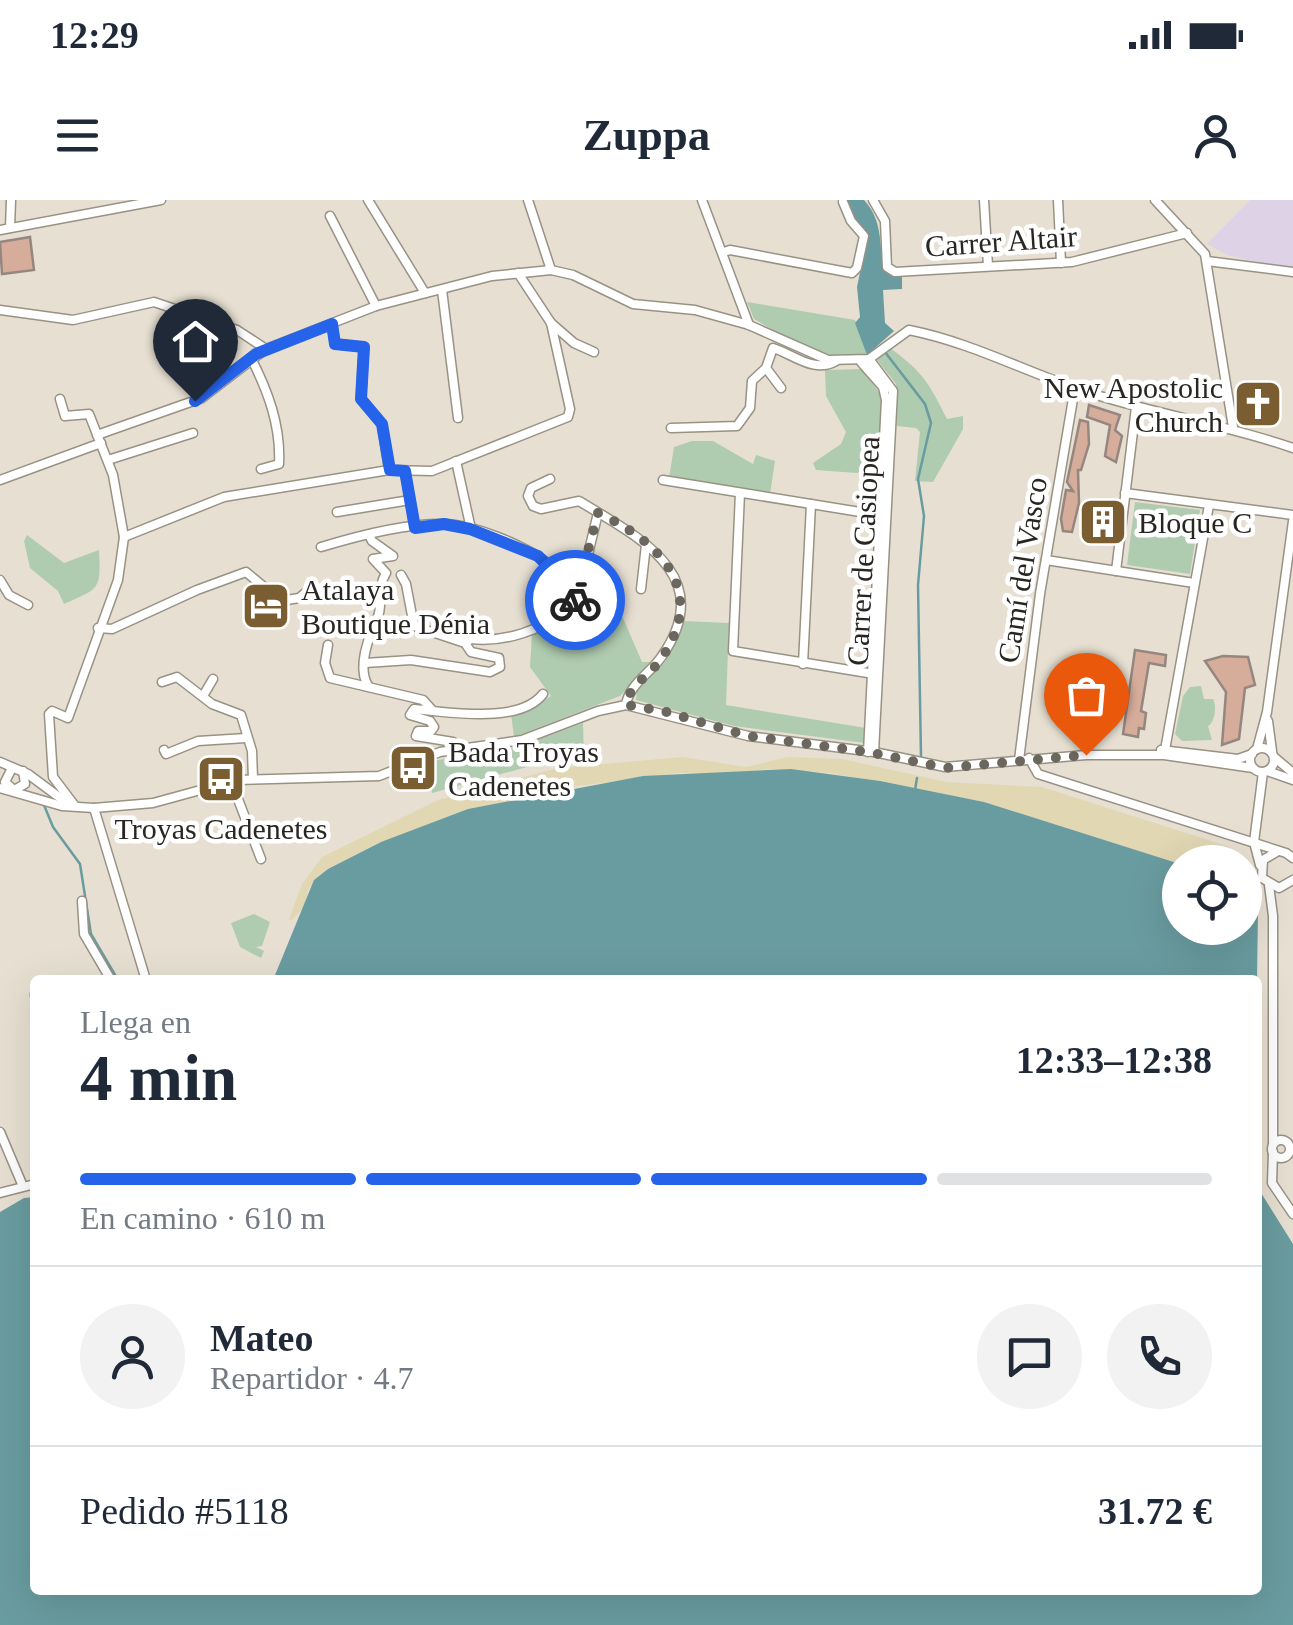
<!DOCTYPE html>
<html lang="es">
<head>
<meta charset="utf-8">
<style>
  body { margin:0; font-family:"Times New Roman",serif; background:#f2f2f3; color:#1f2937; height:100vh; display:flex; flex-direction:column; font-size:38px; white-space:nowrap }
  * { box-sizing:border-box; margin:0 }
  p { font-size:32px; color:#747a83 }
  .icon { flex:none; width:55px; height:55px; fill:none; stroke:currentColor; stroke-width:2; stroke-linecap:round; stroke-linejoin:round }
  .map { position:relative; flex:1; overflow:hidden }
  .side { position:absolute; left:30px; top:775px; width:1232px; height:620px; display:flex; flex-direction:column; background:#fff; border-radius:10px; box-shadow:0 10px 40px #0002 }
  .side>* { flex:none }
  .tools { position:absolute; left:1162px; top:645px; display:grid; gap:20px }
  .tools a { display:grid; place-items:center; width:100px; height:100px; border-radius:50%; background:#fff; box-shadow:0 10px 40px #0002; font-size:50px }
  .pin { position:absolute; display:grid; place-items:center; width:85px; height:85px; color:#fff; margin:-102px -42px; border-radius:50% 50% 50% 0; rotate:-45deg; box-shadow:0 0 10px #0007 }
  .pin .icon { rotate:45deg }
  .courier { position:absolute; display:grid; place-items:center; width:100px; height:100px; margin:-50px; border:8px solid #2563eb; border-radius:50%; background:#fff; color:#222; box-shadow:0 2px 12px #0007 }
  .headline em { font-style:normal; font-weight:700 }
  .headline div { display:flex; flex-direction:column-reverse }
  .headline { display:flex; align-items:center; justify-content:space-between; height:170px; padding:0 50px }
  h1 { font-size:65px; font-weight:700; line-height:75px }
  .bar { display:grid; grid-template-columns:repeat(4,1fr); gap:15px 10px; align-content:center; height:120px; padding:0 50px }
  .bar i { height:12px; border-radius:8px; background:#e0e1e3 }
  .bar .on { background:#2563eb }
  .bar p { grid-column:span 4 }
  .line { display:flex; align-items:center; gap:25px; padding:0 50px; border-top:2px solid #e0e1e3 }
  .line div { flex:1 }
  .round { display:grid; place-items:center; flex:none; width:105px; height:105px; border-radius:52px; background:#f2f2f3 }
  .status { display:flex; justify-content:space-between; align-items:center; height:70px; padding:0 50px; background:#fff; direction:ltr }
  .status svg { height:28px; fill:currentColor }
  header { display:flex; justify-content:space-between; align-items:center; height:130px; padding:0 50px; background:#fff; font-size:45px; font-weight:700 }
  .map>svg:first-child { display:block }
</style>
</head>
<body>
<div class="status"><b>12:29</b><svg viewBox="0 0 49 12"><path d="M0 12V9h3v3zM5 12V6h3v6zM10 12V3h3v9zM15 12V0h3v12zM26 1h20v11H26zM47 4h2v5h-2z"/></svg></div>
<header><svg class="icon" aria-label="menu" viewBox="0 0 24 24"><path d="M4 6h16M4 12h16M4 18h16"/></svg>Zuppa<svg class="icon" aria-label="person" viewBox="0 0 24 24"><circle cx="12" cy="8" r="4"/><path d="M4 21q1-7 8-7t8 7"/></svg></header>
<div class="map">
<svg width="1293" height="1425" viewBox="0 0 1293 1425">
  <rect width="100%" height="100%" fill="#e7e0d2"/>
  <path fill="#ddd2e6" d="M1250,0H1293V70L1255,66L1256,62L1227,55L1207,44Z"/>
  <g fill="#afcbb0">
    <path d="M747,102L855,120L867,155L830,158L794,142L754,119Z"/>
    <path d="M890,148C923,172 929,183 947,219L963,216V229L933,282L915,281L920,232L916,228L897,226L896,184L877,160Z"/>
    <path d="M862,169L881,195L880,258L857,273L816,270L813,263L841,244L846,232L826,196L825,170Z"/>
    <path d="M692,241H713L753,264L756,255L775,261L770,294L669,278L674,247Z"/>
    <path d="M1135,302L1200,310L1190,374L1127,365Z"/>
    <path d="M27,335L64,363L99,350C101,390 100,388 64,404L58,391L30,368L24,341Z"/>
    <path d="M593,402L623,418L642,462H653L620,496L514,537L511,514L533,508L551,496L530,467L532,433L572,417Z"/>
    <path d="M683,421L729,423L726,505L866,528L865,543L734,526L636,500L637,491L665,462Z"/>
    <path d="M1201,486L1204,499H1213C1217,507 1215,522 1208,526L1212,540L1182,541L1175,534L1183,496L1190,487Z"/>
    <path d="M583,523L584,559L534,565L432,593L427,562L529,543Z"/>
    <path d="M254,714L270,722L262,746L256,747L264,751L261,758L240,747L231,723Z"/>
  </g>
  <path fill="#e1d7b3" d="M683,557L746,567L788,557L842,559L947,582L1042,587L1230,647L1228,651L1247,661L1250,681L1245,680V662L1180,664L984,602L830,573L771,569L720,575L680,573L570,587L380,642L328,669L308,690L305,706L292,720L289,719L302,684L322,657L438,600L558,568Z"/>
  <g fill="#699ca0">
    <path d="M847,0H864C884,22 878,44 885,70L902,74V89L883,90L885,123L894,131L867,155L855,123L860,117L857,87L868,34L852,15Z"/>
    <path d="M791,569L880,581L984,602L1180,664V728H1245V680L1250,681L1258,711L1257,780H273L314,680L328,669L381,642L468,609L643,576Z"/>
    <path d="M1258,988L1293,1044V1425H0V1012L24,998L35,997V1390H1258Z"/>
  </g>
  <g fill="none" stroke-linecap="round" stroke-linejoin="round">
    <g stroke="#699ca0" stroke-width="2.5">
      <path d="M885,152L925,204L931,223L918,279L924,316L918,385L921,557"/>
      <path d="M915,590L917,578"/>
      <path d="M44,605L53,627L80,664L91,734L118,780"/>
    </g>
  </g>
  <g fill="#d6ac9b" stroke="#958680" stroke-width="2.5">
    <path d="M30,37L34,70L2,74L0,42Z"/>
    <path d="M1089,205L1120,215L1115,230L1122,236L1116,262L1105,256L1110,225L1087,217Z"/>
    <path d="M1080,220L1088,222L1089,244L1081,270H1078L1079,303L1072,332L1063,331L1061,319L1066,290L1073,291L1067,282Z"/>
    <path d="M1103,301L1113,302L1107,342L1098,340L1095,331Z"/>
    <path d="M1135,450L1166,455L1165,466L1149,463L1141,511L1146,513L1144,529L1139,528L1138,537L1123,534Z"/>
    <path d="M1223,456L1248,457L1255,485L1245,488L1239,539L1222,545L1226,492L1205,461Z"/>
  </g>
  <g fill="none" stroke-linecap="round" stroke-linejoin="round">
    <g stroke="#989285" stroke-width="11">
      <g id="minor">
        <path d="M368,0L425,93"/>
        <path d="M528,0L551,70"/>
        <path d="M702,0L749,125"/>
        <path d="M873,0L885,21L887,67L895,72L1072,62L1187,33"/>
        <path d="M984,0L988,66"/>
        <path d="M1058,0L1061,63"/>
        <path d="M1155,0L1205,54L1233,227"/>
        <path d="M330,16L376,106"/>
        <path d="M10,28L11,0"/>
        <path d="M0,30L161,0"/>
        <path d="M724,52L730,50L852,73L857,68L864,36L851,21L843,2"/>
        <path d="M1207,61L1293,72"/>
        <path d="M442,90L458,218"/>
        <path d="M0,110L73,120L154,102L237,130L266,149L376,106L492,76L551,70L573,75L633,104L695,110L749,125L828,160L869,159L909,130C973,143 1023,171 1084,191C1153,214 1224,224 1293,248"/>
        <path d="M551,123L574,143L594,152"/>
        <path d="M332,124L335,144L364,147L361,199L382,224L389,270"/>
        <path d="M251,158C268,191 281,226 279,264L261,269"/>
        <path d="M869,159L893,191L874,552"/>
        <path d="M861,162L883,187L886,200L868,552"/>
        <path d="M781,188L766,168L773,148C793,154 814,174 836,161"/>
        <path d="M60,199L65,216L89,214L113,275L124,337L118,380L68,518L52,511L49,514L53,577L75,606"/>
        <path d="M671,228L737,226L750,208L752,181L766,168"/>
        <path d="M97,235L202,198L266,149"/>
        <path d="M108,260L193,233"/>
        <path d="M456,261L471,329"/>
        <path d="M405,271L415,328"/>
        <path d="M550,279L531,288L528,296L533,306L541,309L579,301C638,337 718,375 662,456C651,473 629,484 626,505"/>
        <path d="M0,280L101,243"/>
        <path d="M663,280L885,316"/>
        <path d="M740,293L733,451L874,474"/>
        <path d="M1125,293L1293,315"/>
        <path d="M337,312L410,300"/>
        <path d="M124,337L224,297L389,270L432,271L568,217L570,209L551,123L518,73"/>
        <path d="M321,347C357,336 407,323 444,324C475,325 521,344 546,362L569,409"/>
        <path d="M1046,360L1194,383"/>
        <path d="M1116,371L1136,207"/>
        <path d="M0,380L9,395L28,405"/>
        <path d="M641,389L646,345"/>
        <path d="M98,428L112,429L197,390L246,372L281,401L299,398L310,389"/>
        <path d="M465,443L471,439C505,443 541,430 569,409L583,375L598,313"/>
        <path d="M328,445L325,463L330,478L423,500L433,511L414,509L410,515L430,521L434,527L431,531H418L416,536L453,542L457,549"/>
        <path d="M365,463L411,460L490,472L500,467L499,458L471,452L465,443L414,426L406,384L401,375"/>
        <path d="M803,464L811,304"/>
        <path d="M162,482L177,477L212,504L241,515L252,551L253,579"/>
        <path d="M369,487C356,469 369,436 377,419C384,405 376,389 386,373L373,359L393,356L372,341L369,335"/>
        <path d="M203,496L213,479"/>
        <path d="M433,511C464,514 522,521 543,494"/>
        <path d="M1268,521L1272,551"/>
        <circle cx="1262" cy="560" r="12"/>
        <path d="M1257,549L1267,512L1293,321"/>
        <path d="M164,550L166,554L198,541L246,538"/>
        <path d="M1161,550L1238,559L1252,554"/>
        <path d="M1165,550L1209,305"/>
        <path d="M1274,557L1293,573"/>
        <path d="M1029,558L1038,574L1286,653L1293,658"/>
        <path d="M1019,560L1040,394L1075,187"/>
        <path d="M0,562L28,574L67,603"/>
        <path d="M11,570L5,582L14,590L25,584L23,571"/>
        <path d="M1267,571L1293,580"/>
        <path d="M231,581L261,659"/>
        <path d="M0,588L62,606L94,608L153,603L237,580L379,576L440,552L522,540L598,511L626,505L748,536L874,552L945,567L1086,555H1164L1253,568"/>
        <path d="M94,608L146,780"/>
        <path d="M1278,651L1263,660L1262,678L1279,688L1293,680"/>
        <path d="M1260,665L1254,642L1263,572"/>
        <path d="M1269,685L1273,716V944"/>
        <path d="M82,701L84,734L111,780"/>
        <path d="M35,794V796"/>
        <path d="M0,932L22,984"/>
        <circle cx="1281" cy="949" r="9"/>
        <path d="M1273,952L1272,983L1293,1014"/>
        <path d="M0,993L35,984"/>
      </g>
    </g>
    <use href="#minor" stroke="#fff" stroke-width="8"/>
  </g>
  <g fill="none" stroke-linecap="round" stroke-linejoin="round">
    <path stroke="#6b675f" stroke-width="10" stroke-dasharray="0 18" d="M575,400L598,313C663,343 710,394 658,463C646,478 629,486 626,505L663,511L748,536L868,552L946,568L1086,555"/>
    <path stroke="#2563eb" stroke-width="12" d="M195,201L256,154L332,124L335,144L364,147L361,199L382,224L390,270L405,271L415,328L444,324L470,329L538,356L552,370L569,410L575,400"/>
  </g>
  <defs>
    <g id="church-square" transform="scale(2.5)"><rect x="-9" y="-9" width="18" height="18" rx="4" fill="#7a5e31" stroke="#fff"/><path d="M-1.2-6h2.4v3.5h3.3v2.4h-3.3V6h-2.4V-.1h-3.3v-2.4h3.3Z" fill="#fff"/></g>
    <g id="building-square" transform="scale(2.5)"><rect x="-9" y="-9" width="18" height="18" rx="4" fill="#7a5e31" stroke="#fff"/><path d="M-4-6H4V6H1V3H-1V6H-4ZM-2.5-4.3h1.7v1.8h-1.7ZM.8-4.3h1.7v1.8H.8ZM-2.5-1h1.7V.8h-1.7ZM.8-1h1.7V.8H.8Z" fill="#fff"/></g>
    <g id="hotel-square" transform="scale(2.5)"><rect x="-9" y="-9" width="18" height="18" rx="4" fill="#7a5e31" stroke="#fff"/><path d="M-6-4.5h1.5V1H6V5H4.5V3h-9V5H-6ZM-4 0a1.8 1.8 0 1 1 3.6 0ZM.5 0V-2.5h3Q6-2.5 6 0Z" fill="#fff"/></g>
    <g id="bus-square" transform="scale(2.5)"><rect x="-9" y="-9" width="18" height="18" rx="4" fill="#7a5e31" stroke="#fff"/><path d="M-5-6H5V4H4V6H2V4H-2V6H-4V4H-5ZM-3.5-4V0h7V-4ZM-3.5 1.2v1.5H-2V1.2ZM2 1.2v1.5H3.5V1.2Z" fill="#fff"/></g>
  </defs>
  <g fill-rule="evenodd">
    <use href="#church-square" x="1258" y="204"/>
    <use href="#building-square" x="1103" y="322"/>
    <use href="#hotel-square" x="266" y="406"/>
    <use href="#bus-square" x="413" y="568"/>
    <use href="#bus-square" x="221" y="579"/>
  </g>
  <g text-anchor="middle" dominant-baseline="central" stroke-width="9" stroke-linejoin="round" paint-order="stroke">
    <g font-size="30" fill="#282621" stroke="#fff">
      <text transform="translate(1001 41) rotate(-4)">Carrer Altair</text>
      <text transform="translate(863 351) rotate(-87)">Carrer de Casiopea</text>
      <text transform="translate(1022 370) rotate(-81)">Camí del Vasco</text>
    </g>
    <g font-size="30" fill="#282621" stroke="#fff" text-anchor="start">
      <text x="1223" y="187" text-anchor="end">New Apostolic<tspan x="1223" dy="34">Church</tspan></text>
      <text x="1138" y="322">Bloque C</text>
      <text x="301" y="389">Atalaya<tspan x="301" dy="34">Boutique Dénia</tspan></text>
      <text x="448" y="551">Bada Troyas<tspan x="448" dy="34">Cadenetes</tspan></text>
      <text x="221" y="628" text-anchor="middle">Troyas Cadenetes</text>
    </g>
  </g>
</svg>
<div class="tools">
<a><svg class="icon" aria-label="locate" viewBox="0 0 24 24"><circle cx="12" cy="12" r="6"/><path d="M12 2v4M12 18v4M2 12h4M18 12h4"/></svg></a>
</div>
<div class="pin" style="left:1086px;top:555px;background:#ea580c"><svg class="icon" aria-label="bag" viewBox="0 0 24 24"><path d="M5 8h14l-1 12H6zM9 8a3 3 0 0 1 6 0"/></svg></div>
<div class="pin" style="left:195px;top:201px;background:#1f2937"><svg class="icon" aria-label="home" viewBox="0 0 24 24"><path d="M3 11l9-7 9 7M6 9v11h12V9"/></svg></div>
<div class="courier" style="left:575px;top:400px"><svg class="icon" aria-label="bike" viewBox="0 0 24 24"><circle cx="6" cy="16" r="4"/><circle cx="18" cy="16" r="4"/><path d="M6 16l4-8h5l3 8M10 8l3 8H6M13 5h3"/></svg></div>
<section class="side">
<div class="headline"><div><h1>4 min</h1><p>Llega en</p></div><em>12:33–12:38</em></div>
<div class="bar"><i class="on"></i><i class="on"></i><i class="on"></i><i></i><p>En camino · 610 m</p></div>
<div class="line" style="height:180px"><a class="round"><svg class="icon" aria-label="person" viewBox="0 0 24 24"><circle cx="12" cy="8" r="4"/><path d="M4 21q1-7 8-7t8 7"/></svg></a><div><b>Mateo</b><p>Repartidor · 4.7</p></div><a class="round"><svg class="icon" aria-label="chat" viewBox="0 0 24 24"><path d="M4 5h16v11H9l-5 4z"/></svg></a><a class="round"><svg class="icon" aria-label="phone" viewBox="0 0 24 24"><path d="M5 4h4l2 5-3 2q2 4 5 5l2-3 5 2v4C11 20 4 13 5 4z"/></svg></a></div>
<div class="line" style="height:130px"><div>Pedido #5118</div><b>31.72 €</b></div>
</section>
</div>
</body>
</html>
